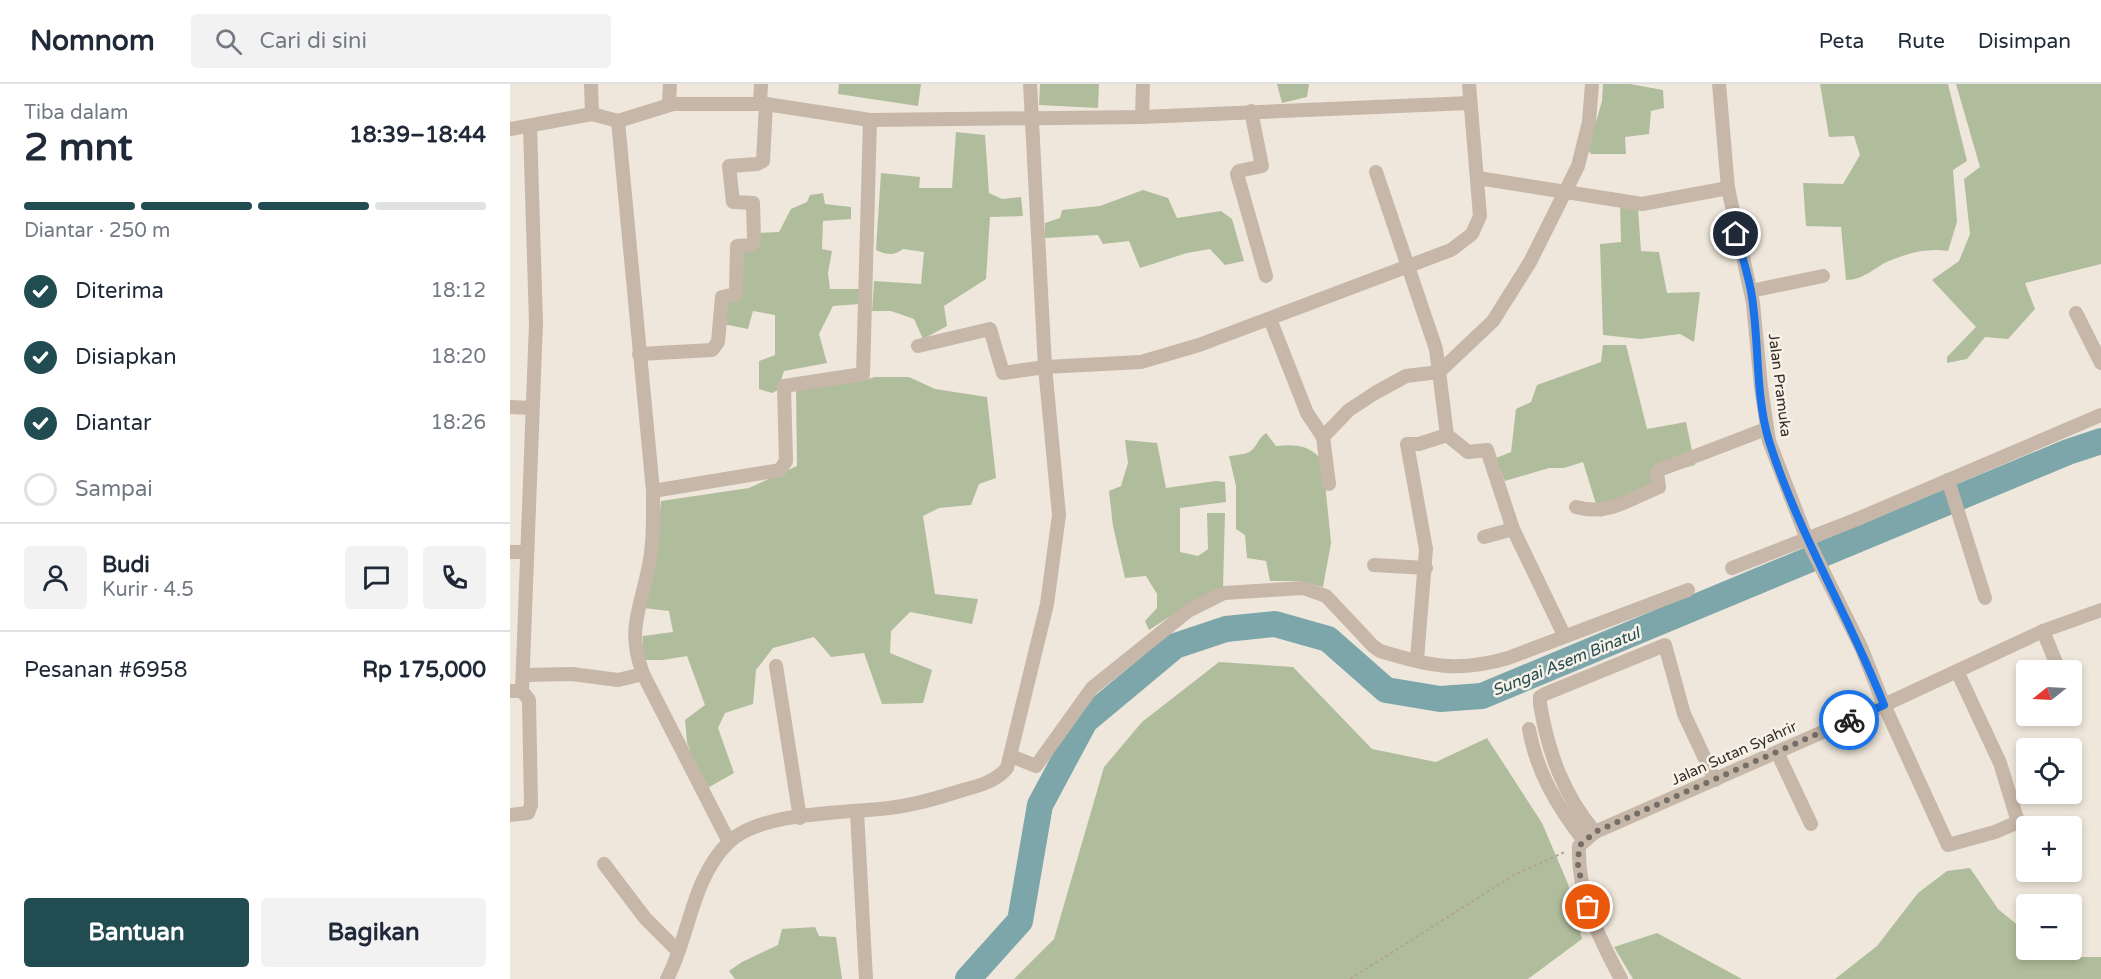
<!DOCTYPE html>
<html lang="id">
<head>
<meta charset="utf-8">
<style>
  body { margin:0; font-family:"Varela Round",sans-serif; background:#f2f2f3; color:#1f2937; height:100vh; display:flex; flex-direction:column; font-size:22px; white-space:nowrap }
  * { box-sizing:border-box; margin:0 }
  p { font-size:20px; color:#747a83 }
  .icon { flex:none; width:33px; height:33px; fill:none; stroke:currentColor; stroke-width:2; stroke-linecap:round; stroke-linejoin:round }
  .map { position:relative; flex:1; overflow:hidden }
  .side { display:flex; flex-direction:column; background:#fff; width:510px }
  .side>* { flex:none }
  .needle { width:39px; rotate:252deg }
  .fabs { position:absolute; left:1506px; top:576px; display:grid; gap:12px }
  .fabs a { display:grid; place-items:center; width:66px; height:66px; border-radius:6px; background:#fff; box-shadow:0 3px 9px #0003; font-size:30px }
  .pin { position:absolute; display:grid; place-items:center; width:51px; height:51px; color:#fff; margin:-26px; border:3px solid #fff; border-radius:50%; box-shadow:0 2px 6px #0007 }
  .courier { position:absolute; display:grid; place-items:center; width:60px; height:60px; margin:-30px; border:4px solid #1a73e8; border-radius:50%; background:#fff; color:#222; box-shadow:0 2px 8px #0007 }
  .headline em { font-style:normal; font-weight:700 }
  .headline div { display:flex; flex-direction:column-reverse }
  .headline { display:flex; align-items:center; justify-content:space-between; height:102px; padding:0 24px }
  h1 { font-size:39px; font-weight:700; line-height:45px }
  .bar { display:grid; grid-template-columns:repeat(4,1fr); gap:9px 6px; align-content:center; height:72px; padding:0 24px }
  .bar i { height:8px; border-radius:4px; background:#e0e1e3 }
  .bar .on { background:#214c52 }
  .bar p { grid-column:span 4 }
  .line { display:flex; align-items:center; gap:15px; padding:0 24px; border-top:2px solid #e0e1e3 }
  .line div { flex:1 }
  .round { display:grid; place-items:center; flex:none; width:63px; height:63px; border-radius:6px; background:#f2f2f3 }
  ol { padding:0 24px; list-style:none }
  li { display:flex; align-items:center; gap:18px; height:66px }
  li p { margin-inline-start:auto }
  li .icon { padding:6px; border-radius:50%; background:#214c52; color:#fff; stroke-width:4 }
  li:last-child { color:#747a83 }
  li i { width:33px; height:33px; border:3px solid #e0e1e3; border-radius:50% }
  .primary-button { display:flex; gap:12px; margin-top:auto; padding:12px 24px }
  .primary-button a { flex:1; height:69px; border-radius:6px; background:#214c52; color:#fff; font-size:24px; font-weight:700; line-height:69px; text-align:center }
  .primary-button a+a { background:#f2f2f3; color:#1f2937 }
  header { display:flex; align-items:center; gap:36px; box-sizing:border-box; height:84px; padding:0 30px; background:#fff; border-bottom:2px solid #e0e1e3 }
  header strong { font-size:28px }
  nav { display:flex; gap:33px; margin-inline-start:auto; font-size:21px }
  .search { width:420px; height:54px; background:#f2f2f3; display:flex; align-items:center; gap:15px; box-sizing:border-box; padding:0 21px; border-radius:6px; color:#747a83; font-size:22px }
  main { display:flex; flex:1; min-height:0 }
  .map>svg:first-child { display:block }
</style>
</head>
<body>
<header>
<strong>Nomnom</strong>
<div class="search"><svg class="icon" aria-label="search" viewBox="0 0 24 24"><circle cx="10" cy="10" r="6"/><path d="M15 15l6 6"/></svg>Cari di sini</div>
<nav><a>Peta</a><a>Rute</a><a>Disimpan</a></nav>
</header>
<main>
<section class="side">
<div class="headline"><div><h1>2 mnt</h1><p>Tiba dalam</p></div><em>18:39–18:44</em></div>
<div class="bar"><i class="on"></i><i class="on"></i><i class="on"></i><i></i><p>Diantar · 250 m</p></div>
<ol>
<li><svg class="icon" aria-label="check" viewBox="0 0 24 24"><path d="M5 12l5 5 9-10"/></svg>Diterima<p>18:12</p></li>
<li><svg class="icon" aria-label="check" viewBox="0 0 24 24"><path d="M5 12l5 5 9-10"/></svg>Disiapkan<p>18:20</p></li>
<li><svg class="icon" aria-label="check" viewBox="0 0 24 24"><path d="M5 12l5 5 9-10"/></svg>Diantar<p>18:26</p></li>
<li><i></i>Sampai</li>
</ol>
<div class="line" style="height:108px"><a class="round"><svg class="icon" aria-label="person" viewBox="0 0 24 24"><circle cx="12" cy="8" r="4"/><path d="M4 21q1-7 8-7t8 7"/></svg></a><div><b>Budi</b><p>Kurir · 4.5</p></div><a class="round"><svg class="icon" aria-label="chat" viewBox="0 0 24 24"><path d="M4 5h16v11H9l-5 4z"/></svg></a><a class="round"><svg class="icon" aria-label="phone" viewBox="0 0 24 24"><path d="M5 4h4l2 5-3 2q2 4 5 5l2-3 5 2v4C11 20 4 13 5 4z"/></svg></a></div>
<div class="line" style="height:78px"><div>Pesanan #6958</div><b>Rp 175,000</b></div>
<div class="primary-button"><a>Bantuan</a><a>Bagikan</a></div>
</section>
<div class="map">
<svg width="1591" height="895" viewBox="0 0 1591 895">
  <rect width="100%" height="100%" fill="#efe7db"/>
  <g fill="#b0bd9c">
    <path d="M329,0H411L408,22L328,10Z"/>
    <path d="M530,0H589L588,24L529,21Z"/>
    <path d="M767,0H799L797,13L772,19Z"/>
    <path d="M1093,0H1120L1153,6L1154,24L1141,27L1139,50L1115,53L1116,70H1081L1078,66L1092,17Z"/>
    <path d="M1310,0H1438L1457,77L1443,86L1447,138L1438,167C1417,164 1398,169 1379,177C1363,184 1354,196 1336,196L1331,143L1296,142L1293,99L1333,100L1350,71L1344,52L1319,53Z"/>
    <path d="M1446,0H1591V180L1515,199L1525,225L1498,255L1475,253L1457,275L1437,279V273L1466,243L1422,196L1449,177L1460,150L1454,95L1470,83Z"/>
    <path d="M446,48L475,51L479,109L492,115L511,113L513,132L480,133L476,195L434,222L437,242L413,255L404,235L381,227H362L364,197L411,200L414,168L393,165C384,172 377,171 366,166L371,89L410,93L409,104H442Z"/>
    <path d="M633,106L658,114L667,134L711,127L722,135L734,177L715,181L700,165L677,169L630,184L619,157L593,160L588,151L535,154V139L550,134L552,126L590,122Z"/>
    <path d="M313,109L315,120L341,123V135L313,137L312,165L322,167L318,189L320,205H351L350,220L323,222L309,250L317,279L274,287L268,306L262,309L249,305V277L265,271V231L243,227L238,245L213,240L215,215L228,213L231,167L249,149L269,148L281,125L297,118L300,111Z"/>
    <path d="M1110,120L1128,124L1131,167L1149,168L1157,209L1190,208L1184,258L1170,250L1130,255L1093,251L1090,160L1111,158Z"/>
    <path d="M1093,261H1116L1137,345L1176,338L1185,381L1153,390L1147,410L1090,433L1073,378L1054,384H1039L995,397L986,374L1001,368L1006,325L1021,318L1027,301L1091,278Z"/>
    <path d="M365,293H399L425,305L477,313L486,394L469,400L461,421L429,424L413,432L425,510L468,515L462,540L400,528L381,547L380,569L422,586L413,619L372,620L354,569L321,573L304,553L263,564L246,586L243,620L215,629L208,644L224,689L194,706L177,658L175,636L195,621L177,572L152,576H132L133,552L163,548L159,527L134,524L148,449L151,417L239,404L287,382L286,305L346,298Z"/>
    <path d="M756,349L766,362C786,360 801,361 813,378L821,459L813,503L790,497H760L756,477L737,474L735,451L726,445V402L719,372C725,371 734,371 739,368C747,364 747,355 756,349Z"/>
    <path d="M615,356L647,359L656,404L706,397L715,398L716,418L670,424V468L688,472L698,465L697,429H715L713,505L676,522L639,546L635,537L647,524V510L636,492L615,494L603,442L599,407L611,402L618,379Z"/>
    <path d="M709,578L783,583L862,665L926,678L977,654L1032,739L1058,800L1072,855L1018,895H504L544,855L594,683L632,638Z"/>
    <path d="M1460,784L1488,825L1516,848V866H1546L1569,873H1591V895H1325L1367,862L1408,809L1437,787Z"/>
    <path d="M305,843L309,852L326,853L332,895H225L219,887L232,878L268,861L272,845Z"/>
    <path d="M1147,849L1232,895H1123L1104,863Z"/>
  </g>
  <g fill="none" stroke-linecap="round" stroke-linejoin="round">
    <path stroke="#7ca6aa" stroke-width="26" d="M458,895L510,837L530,721L575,637L665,562L716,545L765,540L818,555L876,606L930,615L972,612L1558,368L1591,357"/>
    <path stroke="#b2a292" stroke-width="2" stroke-dasharray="3 3" stroke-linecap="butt" d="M840,895L1004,791L1055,768"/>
    <g stroke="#c6b7a8" stroke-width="14">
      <path d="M81,0L82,30"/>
      <path d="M1209,0L1218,104L1243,219L1251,303L1259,357L1297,455L1351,563L1374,621L1438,761L1485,748L1508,738L1490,679L1447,587"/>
      <path d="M159,20L160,0"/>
      <path d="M250,20L251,0"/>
      <path d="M741,27L752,82L729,87L727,90L756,192"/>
      <path d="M632,33L633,0"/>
      <path d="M108,37L143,407L270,386L276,377L274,302L353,290L360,36"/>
      <path d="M0,45L82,30L108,37L163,20H256L360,36L632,33L960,19"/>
      <path d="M968,94L1132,120L1218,104"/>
      <path d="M1241,207L1313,192"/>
      <path d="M1566,229L1591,279"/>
      <path d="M760,235L797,329L813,353"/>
      <path d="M408,262L480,245L493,289L535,283L631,278L689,261L941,166L962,150L970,132L959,0"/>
      <path d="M129,270L202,266L208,258L212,213L226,210L227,162L242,161L244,155L243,119L223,118L219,82L247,80L253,77L256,20"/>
      <path d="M0,323L22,324"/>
      <path d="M1438,396L1475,514"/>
      <path d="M819,400L813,353L839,326L865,309L896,292L929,288L926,265L866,88"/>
      <path d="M143,407C143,433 144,460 138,486C129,529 117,546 133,590L219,758"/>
      <path d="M1066,423C1098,432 1120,415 1149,403L1147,389L1149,386L1256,345"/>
      <path d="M974,453L1003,445"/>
      <path d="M0,468H17"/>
      <path d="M864,481L916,484"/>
      <path d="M1222,484L1345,436L1591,331"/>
      <path d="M1533,547L1549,586"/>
      <path d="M1054,551L1003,445L977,366L958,368L937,351L929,288L983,237L1020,178L1068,82L1079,38L1082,0"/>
      <path d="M907,575L916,465L897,360H909L937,351"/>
      <path d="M266,582L290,734"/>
      <path d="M13,591L62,590L108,596L133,590"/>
      <path d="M0,607H12L26,239L20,43"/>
      <path d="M1019,645C1027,689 1047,722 1074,757"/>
      <path d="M1267,668L1301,740"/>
      <path d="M501,672L526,682L582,604L678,527L714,509L793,504L816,512L863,562L870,567C921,582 946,589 998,574L1178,506"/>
      <path d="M347,728L356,895"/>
      <path d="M0,731L18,729L21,721L19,616L12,607"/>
      <path d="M1085,748C1053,711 1038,667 1030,620V613L1035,610L1155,561L1174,630L1205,696"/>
      <path d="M94,780L135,834L167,866"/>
      <path d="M157,895C180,852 181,795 219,758C252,726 340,730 386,723C409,720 431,713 453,706C468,702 487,697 497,684L537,520L549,431L535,283L520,0"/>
      <path d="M1111,895C1089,854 1067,810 1069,762L1085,748L1374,621L1533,547L1591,526"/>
    </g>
  </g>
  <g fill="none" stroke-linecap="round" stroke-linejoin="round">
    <path stroke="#756d67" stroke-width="6" stroke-dasharray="0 10.8" d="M1078,823L1068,783L1069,762L1085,748L1339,636"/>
    <path stroke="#1a73e8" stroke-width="8" d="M1226,150C1232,174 1241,197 1243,221C1249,266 1246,314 1259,357C1288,449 1339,532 1374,621L1339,636"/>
  </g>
  <g text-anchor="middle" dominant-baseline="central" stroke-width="5" stroke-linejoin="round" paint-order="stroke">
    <g font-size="15" fill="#342c28" stroke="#f7f1e7">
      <text transform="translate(1270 301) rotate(83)">Jalan Pramuka</text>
      <text transform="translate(1224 669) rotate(-24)">Jalan Sutan Syahrir</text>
    </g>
    <g font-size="16" font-style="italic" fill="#214c52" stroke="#f7f1e7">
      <text transform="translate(1056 578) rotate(-22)">Sungai Asem Binatul</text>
    </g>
  </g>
</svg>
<div class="fabs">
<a><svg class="needle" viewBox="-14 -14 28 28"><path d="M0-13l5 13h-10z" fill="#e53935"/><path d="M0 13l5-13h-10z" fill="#747a83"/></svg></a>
<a><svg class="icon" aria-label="locate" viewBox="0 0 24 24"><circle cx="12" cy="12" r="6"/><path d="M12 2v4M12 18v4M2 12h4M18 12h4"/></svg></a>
<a>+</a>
<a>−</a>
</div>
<div class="pin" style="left:1078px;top:823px;background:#ea580c"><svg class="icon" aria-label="bag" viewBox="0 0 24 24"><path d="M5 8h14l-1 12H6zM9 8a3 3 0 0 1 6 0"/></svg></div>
<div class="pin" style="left:1226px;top:150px;background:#1f2937"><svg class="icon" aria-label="home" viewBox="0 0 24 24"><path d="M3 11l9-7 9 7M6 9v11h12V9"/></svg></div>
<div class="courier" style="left:1339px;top:636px"><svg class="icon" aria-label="bike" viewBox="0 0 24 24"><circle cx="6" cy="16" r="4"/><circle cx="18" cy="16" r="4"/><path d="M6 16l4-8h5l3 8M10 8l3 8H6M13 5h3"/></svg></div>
</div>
</main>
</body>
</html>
